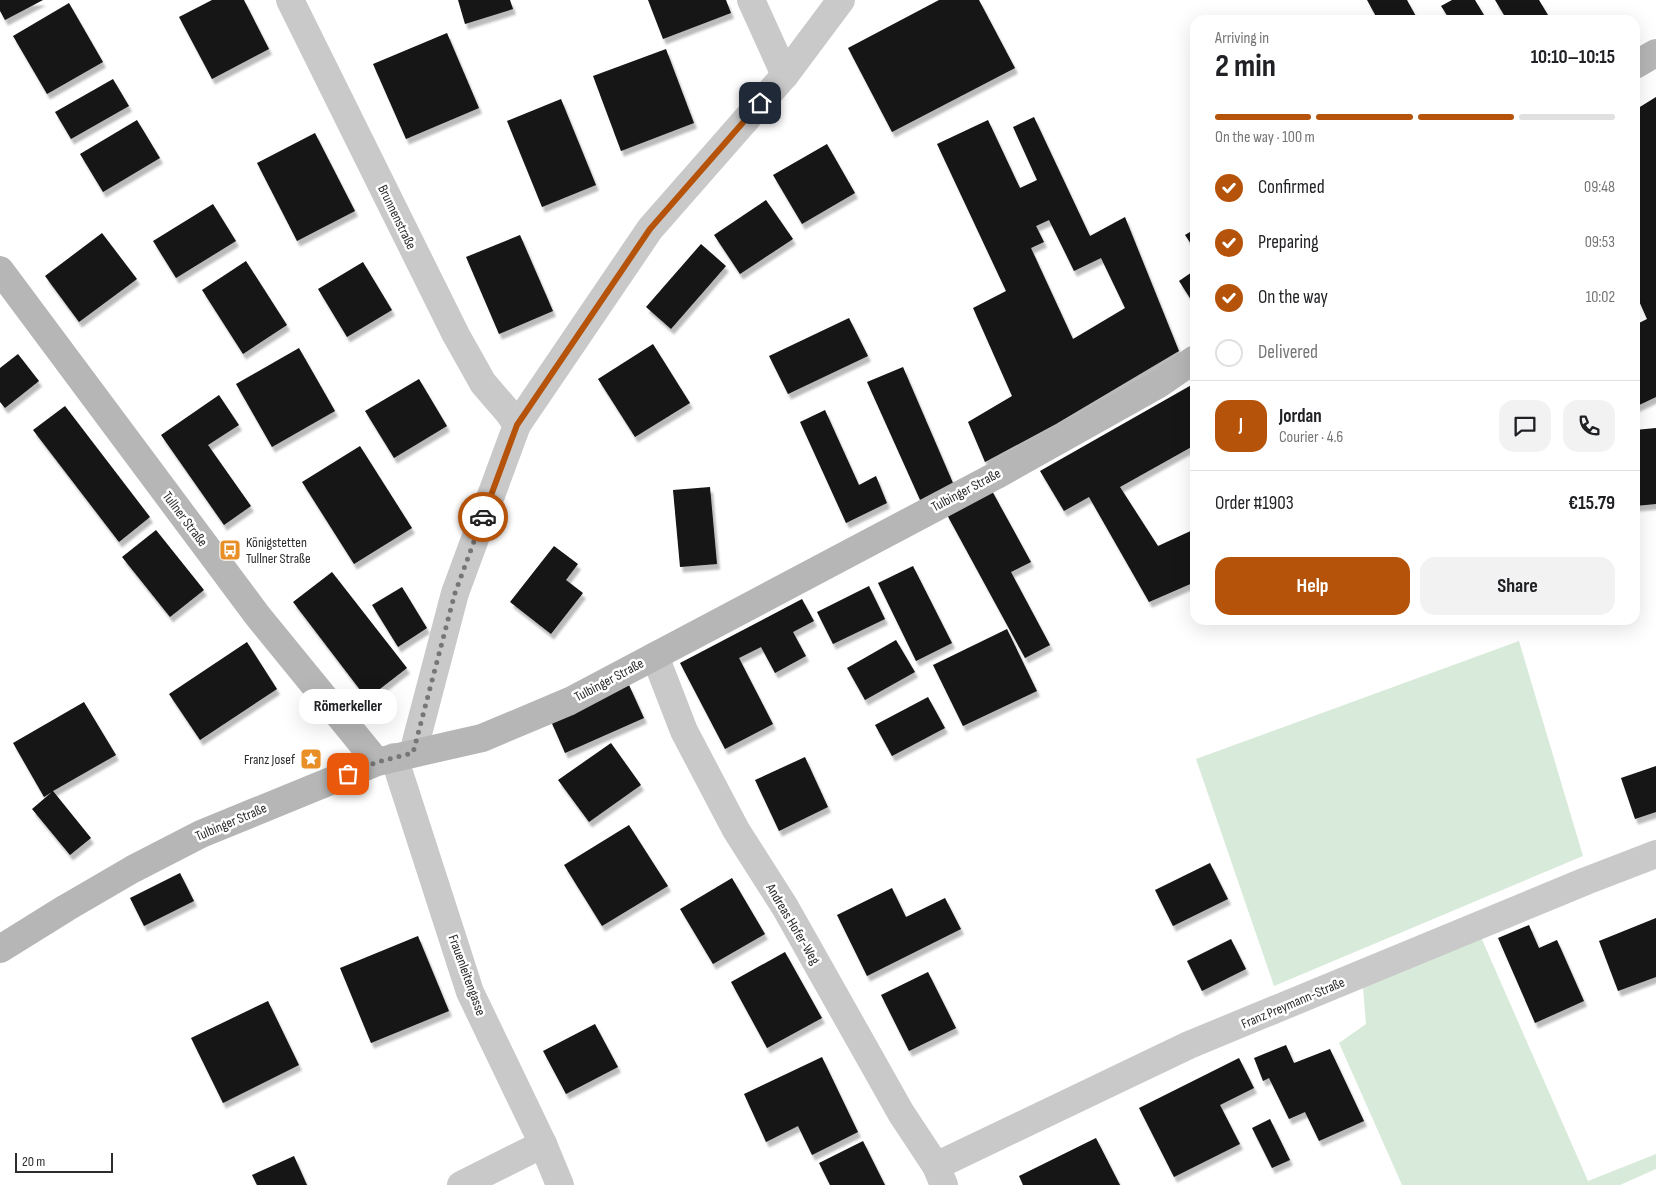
<!DOCTYPE html>
<html lang="en">
<head>
<meta charset="utf-8">
<style>
  body { margin:0; font-family:"Sofia Sans Condensed",sans-serif; background:#f2f2f2; color:#202124; height:100vh; display:flex; flex-direction:column; font-size:19px; white-space:nowrap }
  * { box-sizing:border-box; margin:0 }
  p { font-size:16px; color:#757577 }
  .icon { flex:none; width:28px; height:28px; fill:none; stroke:currentColor; stroke-width:2; stroke-linecap:round; stroke-linejoin:round }
  .map { position:relative; flex:1; overflow:hidden }
  .details { position:absolute; left:1190px; top:15px; width:450px; height:610px; display:flex; flex-direction:column; background:#fff; border-radius:15px; box-shadow:0 5px 20px #0002 }
  .details>* { flex:none }
  .scale { position:absolute; left:15px; bottom:12px; width:98px; box-sizing:border-box; padding-left:5px; border:2px solid #2c2c2c; border-top:0; font-size:14px; line-height:18px; white-space:nowrap; color:#2c2c2c; -webkit-text-stroke:4px #fff; paint-order:stroke }
  .pin { position:absolute; display:grid; place-items:center; width:42px; height:42px; color:#fff; margin:-21px; border-radius:10px; box-shadow:0 2px 8px #0006 }
  .courier { position:absolute; display:grid; place-items:center; width:50px; height:50px; margin:-25px; border:4px solid #b45309; border-radius:50%; background:#fff; color:#222; box-shadow:0 1px 6px #0007 }
  .bubble { position:absolute; height:35px; border-radius:15px; background:#fff; box-shadow:0 5px 20px #0002; font-size:16px; font-weight:700; line-height:35px; text-align:center }
  .headline em { font-style:normal; font-weight:700 }
  .headline div { display:flex; flex-direction:column-reverse }
  .headline { display:flex; align-items:center; justify-content:space-between; height:85px; padding:0 25px }
  h1 { font-size:32px; font-weight:700; line-height:38px }
  .bar { display:grid; grid-template-columns:repeat(4,1fr); gap:8px 5px; align-content:center; height:60px; padding:0 25px }
  .bar i { height:6px; border-radius:4px; background:#e0e0e0 }
  .bar .selected { background:#b45309 }
  .bar p { grid-column:span 4 }
  .line { display:flex; align-items:center; gap:12px; padding:0 25px; border-top:1px solid #e0e0e0 }
  .line div { flex:1 }
  .round { display:grid; place-items:center; flex:none; width:52px; height:52px; border-radius:15px; background:#f2f2f2 }
  ol { padding:0 25px; list-style:none }
  li { display:flex; align-items:center; gap:15px; height:55px }
  li p { margin-inline-start:auto }
  li .icon { padding:5px; border-radius:50%; background:#b45309; color:#fff; stroke-width:4 }
  li:last-child { color:#757577 }
  li i { width:28px; height:28px; border:2px solid #e0e0e0; border-radius:50% }
  .cta { display:flex; gap:10px; margin-top:auto; padding:10px 25px }
  .cta a { flex:1; height:58px; border-radius:15px; background:#b45309; color:#fff; font-size:20px; font-weight:700; line-height:58px; text-align:center }
  .cta a+a { background:#f2f2f2; color:#202124 }
  .map>svg:first-child { display:block }
</style>
</head>
<body>
<div class="map">
<svg width="1656" height="1185" viewBox="0 0 1656 1185">
  <defs>
    <filter id="shadow"><feDropShadow dx="3" dy="5.5" stdDeviation="1" flood-color="#0004"/></filter>
  </defs>
  <rect width="100%" height="100%" fill="#fff"/>
  <g fill="#d8ead9">
    <path d="M1519,641L1583,856L1274,986L1196,759Z"/>
    <path d="M1480,935L1588,1181L1656,1154V1169L1620,1185H1402L1339,1043L1366,1024L1363,988Z"/>
  </g>
  <g fill="#131313" fill-rule="evenodd" filter="url(#shadow)">
    <path d="M0,0H43L5,20L0,11Z"/>
    <path d="M212,0H244L269,49L212,79L179,17Z"/>
    <path d="M458,0H510L513,9L465,24Z"/>
    <path d="M648,0H726L731,13L663,39Z"/>
    <path d="M939,0H979L1015,68L892,132L848,48Z"/>
    <path d="M1367,0H1407L1418,20H1378Z"/>
    <path d="M1452,0H1475L1487,20H1450L1441,6Z"/>
    <path d="M1495,0H1539L1551,20H1507Z"/>
    <path d="M69,3L103,62L47,94L13,36Z"/>
    <path d="M447,33L479,108L406,139L373,64Z"/>
    <path d="M666,49L694,123L621,151L593,76Z"/>
    <path d="M113,79L129,106L71,139L55,112Z"/>
    <path d="M1656,97V397L1635,407V325L1647,319L1635,292V110Z"/>
    <path d="M561,99L596,185L542,207L507,121Z"/>
    <path d="M1034,117L1090,236L1125,217L1179,351L1056,424L985,462L968,422L1012,396L973,308L1006,291L937,144L988,120L1020,188L1037,180L1013,127ZM1049,220L1074,271L1101,258L1125,308L1073,339L1031,248L1044,242L1036,226Z"/>
    <path d="M137,120L160,158L103,192L80,154Z"/>
    <path d="M315,133L355,211L297,241L257,163Z"/>
    <path d="M827,144L855,193L802,224L773,175Z"/>
    <path d="M766,200L793,239L740,274L714,235Z"/>
    <path d="M213,204L236,241L176,278L153,241Z"/>
    <path d="M1195,229V250L1185,235Z"/>
    <path d="M102,233L137,279L79,322L45,276Z"/>
    <path d="M520,235L553,311L499,334L466,257Z"/>
    <path d="M701,244L726,266L671,329L646,307Z"/>
    <path d="M246,261L287,325L243,354L202,290Z"/>
    <path d="M363,262L392,310L347,337L318,289Z"/>
    <path d="M1195,270V306L1179,281Z"/>
    <path d="M849,318L868,356L788,394L769,356Z"/>
    <path d="M653,344L690,403L635,437L598,379Z"/>
    <path d="M299,348L335,411L272,447L236,384Z"/>
    <path d="M18,354L39,381L5,408L0,402V368Z"/>
    <path d="M903,367L953,483L921,502L867,382Z"/>
    <path d="M419,379L447,426L394,458L365,411Z"/>
    <path d="M1195,383V445L1120,487L1158,546L1195,529V582L1149,602L1089,497L1064,511L1040,471Z"/>
    <path d="M219,395L239,425L208,445L251,506L224,525L161,435Z"/>
    <path d="M65,406L150,517L119,542L33,430Z"/>
    <path d="M825,410L859,485L876,476L887,503L846,523L800,422Z"/>
    <path d="M1656,428V504L1635,506V430Z"/>
    <path d="M360,446L412,528L354,564L302,482Z"/>
    <path d="M710,487L717,564L680,567L673,490Z"/>
    <path d="M991,489L1031,562L1011,572L1050,645L1025,658L946,513Z"/>
    <path d="M156,530L204,590L170,617L122,557Z"/>
    <path d="M554,546L578,564L566,580L583,593L551,634L510,602Z"/>
    <path d="M913,566L952,643L916,661L878,583Z"/>
    <path d="M332,572L407,668L367,699L293,602Z"/>
    <path d="M869,586L885,619L833,644L817,612Z"/>
    <path d="M402,587L427,628L398,647L372,605Z"/>
    <path d="M802,599L814,621L793,632L806,656L775,673L761,647L739,658L773,724L725,749L680,663Z"/>
    <path d="M1007,629L1037,691L963,726L933,665Z"/>
    <path d="M896,640L915,672L865,700L847,668Z"/>
    <path d="M247,642L277,689L200,740L169,694Z"/>
    <path d="M629,685L644,718L565,753L550,719Z"/>
    <path d="M928,697L945,728L892,756L875,725Z"/>
    <path d="M84,702L116,755L53,791L91,838L70,855L32,809L52,792L44,797L13,743Z"/>
    <path d="M611,743L641,785L589,822L558,780Z"/>
    <path d="M805,757L828,807L779,831L755,780Z"/>
    <path d="M1656,766V812L1635,819L1621,778Z"/>
    <path d="M629,825L668,886L602,926L564,865Z"/>
    <path d="M1210,863L1228,899L1173,926L1155,890Z"/>
    <path d="M180,873L194,901L144,926L130,898Z"/>
    <path d="M732,878L765,934L713,964L680,909Z"/>
    <path d="M892,888L906,917L945,898L961,929L867,976L837,915Z"/>
    <path d="M1656,918V977L1618,991L1599,941Z"/>
    <path d="M1529,925L1539,948L1557,940L1584,1001L1535,1023L1498,938Z"/>
    <path d="M418,936L449,1011L371,1043L340,968Z"/>
    <path d="M1231,939L1246,969L1202,991L1187,961Z"/>
    <path d="M785,952L822,1018L767,1048L731,982Z"/>
    <path d="M928,972L956,1028L909,1051L881,995Z"/>
    <path d="M268,1001L299,1065L223,1103L191,1038Z"/>
    <path d="M595,1024L618,1067L566,1094L543,1051Z"/>
    <path d="M1286,1045L1294,1063L1330,1049L1364,1121L1319,1141L1305,1112L1289,1119L1269,1078L1263,1081L1254,1058Z"/>
    <path d="M822,1057L858,1132L812,1155L798,1126L766,1142L744,1094Z"/>
    <path d="M1239,1058L1254,1088L1220,1105L1240,1144L1174,1177L1139,1108Z"/>
    <path d="M1270,1119L1290,1160L1272,1168L1252,1128Z"/>
    <path d="M1096,1138L1120,1185H1023L1019,1176Z"/>
    <path d="M863,1141L885,1185H830L819,1163Z"/>
    <path d="M294,1156L307,1185H257L252,1175Z"/>
  </g>
  <g fill="none" stroke-linecap="round" stroke-linejoin="round">
    <g stroke="#c9c9c9" stroke-width="28">
      <path d="M290,0L456,335L483,383L508,412L517,425"/>
      <path d="M751,0L785,75"/>
      <path d="M655,656L684,731L736,830L785,907L901,1113L936,1166L944,1185"/>
      <path d="M413,753L455,593L517,425L650,229L785,75L841,0"/>
      <path d="M394,757L470,992L543,1144L560,1185"/>
      <path d="M936,1166L1189,1045L1586,881L1656,854"/>
      <path d="M461,1185L543,1144"/>
    </g>
    <g stroke="#b6b6b6" stroke-width="28">
      <path d="M1635,65L1656,53"/>
      <path d="M0,270L257,615L377,762"/>
      <path d="M0,949L66,908L133,869L201,834L377,762L482,738L570,701L995,476L1159,384L1195,359"/>
    </g>
  </g>
  <g fill="none" stroke-linecap="round" stroke-linejoin="round">
    <path stroke="#767676" stroke-width="5" stroke-dasharray="0 9" d="M348,774L377,762L413,753L455,593L483,517"/>
    <path stroke="#b45309" stroke-width="6" d="M483,517L517,425L650,229L760,103"/>
  </g>
  <defs>
    <g id="bus-square" transform="scale(1.125)"><rect x="-9" y="-9" width="18" height="18" rx="4" fill="#e98f28" stroke="#fff"/><path d="M-5-6H5V4H4V6H2V4H-2V6H-4V4H-5ZM-3.5-4V0h7V-4ZM-3.5 1.2v1.5H-2V1.2ZM2 1.2v1.5H3.5V1.2Z" fill="#fff"/></g>
    <g id="sight-square" transform="scale(1.125)"><rect x="-9" y="-9" width="18" height="18" rx="4" fill="#e98f28" stroke="#fff"/><path d="M0-6L1.8-2.2L6-1.7L2.9 1.2L3.7 5.4L0 3.3L-3.7 5.4L-2.9 1.2L-6-1.7L-1.8-2.2Z" fill="#fff"/></g>
  </defs>
  <g fill-rule="evenodd">
    <use href="#bus-square" x="230" y="550"/>
    <use href="#sight-square" x="311" y="759"/>
  </g>
  <g text-anchor="middle" dominant-baseline="central" stroke-width="5" stroke-linejoin="round" paint-order="stroke">
    <g font-size="14" fill="#2c2c2c" stroke="#fff">
      <text transform="translate(397 217) rotate(64)">Brunnenstraße</text>
      <text transform="translate(966 490) rotate(-28)">Tulbinger Straße</text>
      <text transform="translate(185 519) rotate(53)">Tullner Straße</text>
      <text transform="translate(609 680) rotate(-28)">Tulbinger Straße</text>
      <text transform="translate(231 822) rotate(-23)">Tulbinger Straße</text>
      <text transform="translate(793 924) rotate(59)">Andreas Hofer-Weg</text>
      <text transform="translate(467 975) rotate(70)">Frauenleitengasse</text>
      <text transform="translate(1293 1003) rotate(-23)">Franz Preymann-Straße</text>
    </g>
    <g font-size="14" fill="#2c2c2c" stroke="#fff" text-anchor="start">
      <text x="246" y="542">Königstetten<tspan x="246" dy="16">Tullner Straße</tspan></text>
      <text x="295" y="759" text-anchor="end">Franz Josef</text>
    </g>
  </g>
</svg>
<div class="scale">20 m</div>
<div class="pin" style="left:348px;top:774px;background:#ea580c"><svg class="icon" aria-label="bag" viewBox="0 0 24 24"><path d="M5 8h14l-1 12H6zM9 8a3 3 0 0 1 6 0"/></svg></div>
<div class="pin" style="left:760px;top:103px;background:#1f2937"><svg class="icon" aria-label="home" viewBox="0 0 24 24"><path d="M3 11l9-7 9 7M6 9v11h12V9"/></svg></div>
<div class="courier" style="left:483px;top:517px"><svg class="icon" aria-label="car" viewBox="0 0 24 24"><path d="M5 17H2v-5l4-1 3-4h7l3 4 3 1v5h-3M9 17h6M6 11h13"/><circle cx="7" cy="17" r="2"/><circle cx="17" cy="17" r="2"/></svg></div>
<div class="bubble" style="left:299px;top:689px;width:98px">Römerkeller</div>
<section class="details">
<div class="headline"><div><h1>2 min</h1><p>Arriving in</p></div><em>10:10–10:15</em></div>
<div class="bar"><i class="selected"></i><i class="selected"></i><i class="selected"></i><i></i><p>On the way · 100 m</p></div>
<ol>
<li><svg class="icon" aria-label="check" viewBox="0 0 24 24"><path d="M5 12l5 5 9-10"/></svg>Confirmed<p>09:48</p></li>
<li><svg class="icon" aria-label="check" viewBox="0 0 24 24"><path d="M5 12l5 5 9-10"/></svg>Preparing<p>09:53</p></li>
<li><svg class="icon" aria-label="check" viewBox="0 0 24 24"><path d="M5 12l5 5 9-10"/></svg>On the way<p>10:02</p></li>
<li><i></i>Delivered</li>
</ol>
<div class="line" style="height:90px"><b class="round" style="background:#b45309;color:#fff">J</b><div><b>Jordan</b><p>Courier · 4.6</p></div><a class="round"><svg class="icon" aria-label="chat" viewBox="0 0 24 24"><path d="M4 5h16v11H9l-5 4z"/></svg></a><a class="round"><svg class="icon" aria-label="phone" viewBox="0 0 24 24"><path d="M5 4h4l2 5-3 2q2 4 5 5l2-3 5 2v4C11 20 4 13 5 4z"/></svg></a></div>
<div class="line" style="height:65px"><div>Order #1903</div><b>€15.79</b></div>
<div class="cta"><a>Help</a><a>Share</a></div>
</section>
</div>
</body>
</html>
